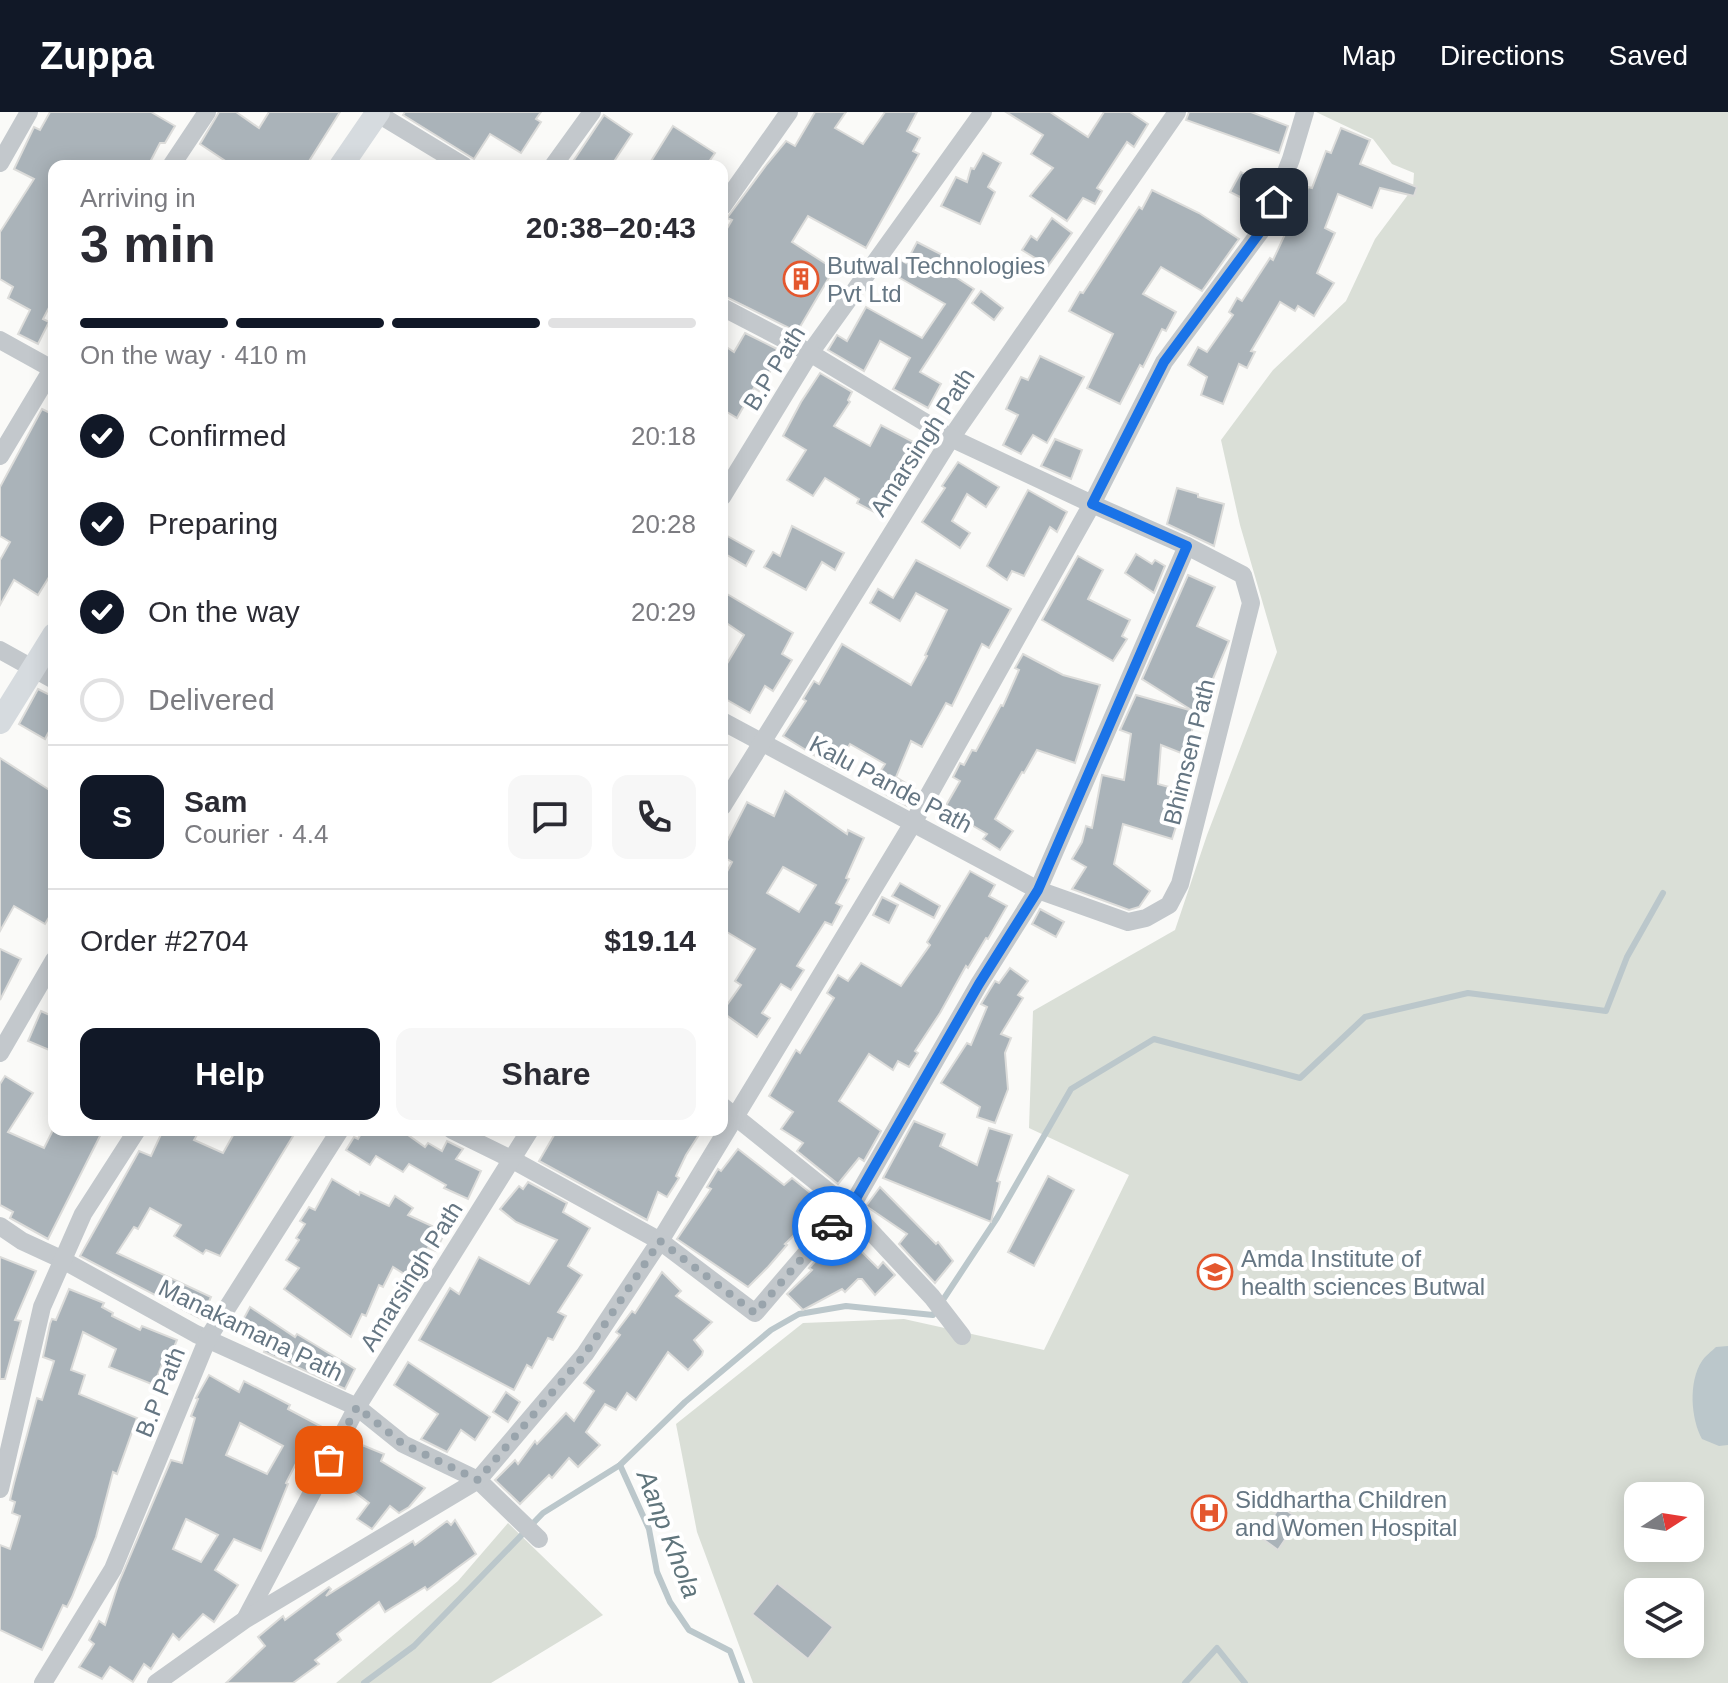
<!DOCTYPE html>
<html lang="en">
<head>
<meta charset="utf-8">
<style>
  body { margin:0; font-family:Helvetica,sans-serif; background:#f7f7f7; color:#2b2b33; height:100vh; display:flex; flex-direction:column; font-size:30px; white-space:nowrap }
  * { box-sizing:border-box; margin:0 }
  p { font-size:26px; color:#7c7c81 }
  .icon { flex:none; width:44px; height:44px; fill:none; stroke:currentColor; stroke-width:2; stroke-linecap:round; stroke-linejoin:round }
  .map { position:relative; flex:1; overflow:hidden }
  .panel { position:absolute; left:48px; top:48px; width:680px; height:976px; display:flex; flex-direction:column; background:#fff; border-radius:16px; box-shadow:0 4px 20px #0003 }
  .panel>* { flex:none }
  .needle { width:52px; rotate:78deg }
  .controls { position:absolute; left:1624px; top:1370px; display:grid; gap:16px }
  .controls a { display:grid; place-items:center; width:80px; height:80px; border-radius:16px; background:#fff; box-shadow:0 4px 20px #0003; font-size:40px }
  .pin { position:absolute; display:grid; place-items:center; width:68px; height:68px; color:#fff; margin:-34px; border-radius:16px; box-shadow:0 4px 12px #0006 }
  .courier { position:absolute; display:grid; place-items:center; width:80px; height:80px; margin:-40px; border:6px solid #1a73e8; border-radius:50%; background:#fff; color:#222; box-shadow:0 2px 10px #0007 }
  .headline em { font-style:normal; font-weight:600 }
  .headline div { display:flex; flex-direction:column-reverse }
  .headline { display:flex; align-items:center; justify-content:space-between; height:136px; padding:0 32px }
  h1 { font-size:52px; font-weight:600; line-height:60px }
  .bar { display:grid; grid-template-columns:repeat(4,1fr); gap:12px 8px; align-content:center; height:96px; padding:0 32px }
  .bar i { height:10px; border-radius:6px; background:#e1e1e2 }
  .bar .active { background:#111827 }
  .bar p { grid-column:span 4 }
  .line { display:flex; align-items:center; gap:20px; padding:0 32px; border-top:2px solid #e1e1e2 }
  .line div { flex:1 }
  .round { display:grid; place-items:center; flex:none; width:84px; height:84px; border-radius:16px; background:#f7f7f7 }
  ol { padding:0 32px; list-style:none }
  li { display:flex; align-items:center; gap:24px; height:88px }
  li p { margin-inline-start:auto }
  li .icon { padding:8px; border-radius:50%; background:#111827; color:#fff; stroke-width:4 }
  li:last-child { color:#7c7c81 }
  li i { width:44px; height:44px; border:4px solid #e1e1e2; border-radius:50% }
  .primary-button { display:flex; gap:16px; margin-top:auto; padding:16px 32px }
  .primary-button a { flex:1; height:92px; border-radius:16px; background:#111827; color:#fff; font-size:32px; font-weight:600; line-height:92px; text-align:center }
  .primary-button a+a { background:#f7f7f7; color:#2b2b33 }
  header { display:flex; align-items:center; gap:48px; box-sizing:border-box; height:112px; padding:0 40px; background:#111827; color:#fff }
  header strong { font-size:38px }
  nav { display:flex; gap:44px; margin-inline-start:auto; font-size:28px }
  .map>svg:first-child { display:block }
</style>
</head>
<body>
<header>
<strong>Zuppa</strong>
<nav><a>Map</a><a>Directions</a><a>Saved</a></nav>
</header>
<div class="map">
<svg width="1728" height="1571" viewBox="0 0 1728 1571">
  <rect width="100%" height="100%" fill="#fafaf8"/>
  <g fill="#dadfd7" fill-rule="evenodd">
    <path d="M1316,0H1728V1571H753L697,1420L676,1312L803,1211L904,1207L1044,1238L1129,1063L1029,1016L1033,899L1175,818L1207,723L1277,540L1240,413L1221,328L1273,258L1346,189L1375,127L1413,76L1414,61L1392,52L1373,27ZM1638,1384H1690V1436H1638ZM1638,1480H1690V1532H1638Z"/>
    <path d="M508,1411L603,1503L491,1571H336L458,1469Z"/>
  </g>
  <path fill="#bbc7cb" d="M1728,1234V1333L1719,1334L1702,1327C1691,1307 1688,1270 1702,1249C1705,1244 1712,1239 1716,1235Z"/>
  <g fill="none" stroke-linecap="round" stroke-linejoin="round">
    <g stroke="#bbc7cb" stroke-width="6">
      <path d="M620,1353L649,1417L657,1460L670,1490L689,1518L730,1539L742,1571"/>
      <path d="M364,1571L414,1534L543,1401L620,1353L685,1290L771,1218L799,1202L846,1194L933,1203L997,1106L1071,977L1154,927L1300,966L1365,905L1468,881L1606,899L1627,845L1663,781"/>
      <path d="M1185,1571L1217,1536L1245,1571"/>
    </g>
  </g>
  <g fill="#aab3b9" stroke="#dcdcda" stroke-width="2" fill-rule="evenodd">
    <path d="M50,0H151L175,14L165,31H160L148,54H54V186L43,207L49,210L38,232L18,222L30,198L8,186L13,175L0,167V120L34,67L14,57L34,15L40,18Z"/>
    <path d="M219,0H236L259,16L269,0H340L306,54H233L200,32Z"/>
    <path d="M405,0H541L536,7L541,10L521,41L490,22L474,47L403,3Z"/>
    <path d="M815,0H846L835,16L863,32L885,0H917L907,19L920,26L913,39L919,42L866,136L808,104L792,130L834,157L797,220L722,183V125L732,108L727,106L767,52L786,29L795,34Z"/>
    <path d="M1006,0H1050L1088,25L1104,0H1130L1148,12L1134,35L1127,30L1097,76L1102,79L1095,92L1083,86L1067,109L1030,84L1053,56L1031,42L1043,23Z"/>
    <path d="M1189,0H1251L1288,14L1279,41L1186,8Z"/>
    <path d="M604,3L632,22L611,54H570Z"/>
    <path d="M673,14L715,41L706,54H648Z"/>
    <path d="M1341,16L1370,28L1360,52L1417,75L1414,84L1380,76L1372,96L1338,82L1325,116L1335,121L1317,161L1334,171L1314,204L1298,194L1295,199L1280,190L1251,239L1255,240L1247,256L1239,252L1223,292L1201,283L1207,265L1188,253L1198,235L1207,240L1233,203L1229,200L1237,186L1242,189L1270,146L1273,148L1287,118L1290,119L1308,75L1312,76L1326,39L1331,41Z"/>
    <path d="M983,41L1001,51L988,75L995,80L980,112L941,94L956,65L967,70L971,56L974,57Z"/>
    <path d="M1241,60L1267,75L1260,95L1230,80Z"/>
    <path d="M1152,78L1199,101L1239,127L1202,179L1161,155L1143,182L1176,200L1166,219L1162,217L1143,255L1140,253L1120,292L1087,276L1113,222L1069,199L1080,180L1083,181L1139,95L1142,97Z"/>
    <path d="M1052,106L1072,121L1048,154L1022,138L1031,124L1037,128Z"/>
    <path d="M917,130L954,149L948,160L974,177L920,260L941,272L928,296L893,277L910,246L880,229L864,259L828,238L837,223L847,229L866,195L922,226L945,192L893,162L901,148L906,151Z"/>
    <path d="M981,179L1003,196L994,208L972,191Z"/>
    <path d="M745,221L777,237L771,247L776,249L759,279L754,276L737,306L722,297V232L734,240Z"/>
    <path d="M1040,244L1084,265L1047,331L1033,323L1021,342L1003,333L1018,303L1006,297L1021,265L1028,268Z"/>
    <path d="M820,261L852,280L848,288L850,290L834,314L870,334L881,313L919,333L910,352L903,348L887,377L892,379L880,403L857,391L859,387L825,366L813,384L787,368L806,338L783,324L801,290Z"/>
    <path d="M42,297L54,303V457L38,483L14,468L0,493V448L10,430L0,424V375Z"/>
    <path d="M1055,327L1082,338L1071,367L1041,354Z"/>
    <path d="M958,350L999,375L986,395L967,382L952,409L970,421L960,436L922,410L945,376L942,374Z"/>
    <path d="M1177,376L1198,382V385L1224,392L1214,434L1167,412Z"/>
    <path d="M1028,378L1067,400L1057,420L1050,415L1024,464L1012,459L1007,468L987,454Z"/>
    <path d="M792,414L844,441L835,458L822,450L806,478L764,455L773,440L780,444Z"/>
    <path d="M722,421L754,439L746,454L722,440Z"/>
    <path d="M1136,442L1152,452L1155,448L1165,454L1154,481L1125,461Z"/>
    <path d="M1078,444L1103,458L1088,487L1130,508L1122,524L1127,527L1113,549L1042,508Z"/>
    <path d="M916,448L1011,497L989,536L982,532L952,594L946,591L922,635L911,629L896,665L917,678L907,694L871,674L885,652L850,632L835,656L783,624L806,589L803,587L814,569L819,572L842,532L911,573L927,544L925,543L947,498L916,481L900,509L870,491L878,477L893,486Z"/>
    <path d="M1188,463L1215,475L1197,514L1229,529L1209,576L1216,579L1208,602L1197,598L1186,643L1161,633L1158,672L1176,677L1169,702L1179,705L1172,727L1123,712L1114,752L1150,779L1139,795L1129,798L1072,777L1086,755L1072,747L1082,730L1086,714L1092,716L1102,663L1124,668L1131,622L1120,618L1136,583L1193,599L1142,567Z"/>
    <path d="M722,479L793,521L782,542L792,548L773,579L765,574L750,601L722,585V560L744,523L722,508Z"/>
    <path d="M1023,542L1063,563L1100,573L1075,651L1037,638L1024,661L1022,660L995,707L1013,719L1000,738L983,727L987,722L944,697L960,669L953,665L960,651L964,653L972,638L976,639L1001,593L1003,594L1019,558L1015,556Z"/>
    <path d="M38,577L54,585V610L45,627L19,612Z"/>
    <path d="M0,646L54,681V797L45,812L14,794L0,819Z"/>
    <path d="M785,679L847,722L848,718L864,726L846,766L849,767L836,791L842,794L832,813L825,810L797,854L804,858L791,878L781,872L762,901L770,906L757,925L722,900L741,873L735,869L755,837L722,817V769L732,750L722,744V739L747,690L774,704ZM783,755L816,773L799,800L767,781Z"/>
    <path d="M970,759L995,773L989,784L1007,794L988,827L986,826L968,856L966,854L940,901L915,939L918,941L909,955L898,949L893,958L869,942L839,989L881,1019L864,1049L859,1046L838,1072L797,1039L803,1031L781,1017L793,1000L769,984L796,938L800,941L834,886L827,881L838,863L848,869L861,851L901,874L930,833L927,830Z"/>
    <path d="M900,771L940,794L934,806L892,784Z"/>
    <path d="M882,785L898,793L889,811L873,803Z"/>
    <path d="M1040,797L1064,810L1056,825L1032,812Z"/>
    <path d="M0,837L21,847L0,888Z"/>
    <path d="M1010,856L1028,869L1018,883L1023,886L1001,922L1011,926L1005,941L1008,977L995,1011L977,1005L980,995L941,971L967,931L971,933L987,895L981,892L995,869L999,871Z"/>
    <path d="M41,899L54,905V940L28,929Z"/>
    <path d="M5,964L33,981L8,1020L44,1036L53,1018H103L48,1127L10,1106L13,1100L0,1093V972Z"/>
    <path d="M914,1009L945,1022L940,1034L977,1053L989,1016L1012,1023L997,1069L1000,1070L991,1110L883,1066Z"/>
    <path d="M163,1018H200L194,1028L223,1041L236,1018H283L293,1024L220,1144L206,1138L203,1142L174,1124L181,1113L150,1096L138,1117L134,1115L117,1141L211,1185L201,1207L80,1144L139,1039L151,1044Z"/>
    <path d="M363,1018H401L425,1035L428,1031L442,1039L447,1029L463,1037L456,1047L481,1059L468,1087L444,1076L446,1073L409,1052L403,1060L376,1044L370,1053L346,1038L354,1025L358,1027Z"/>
    <path d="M557,1018H702L686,1043L676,1064L679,1066L667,1085L658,1080L647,1108L539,1049Z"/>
    <path d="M738,1037L784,1073L792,1066L823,1091L821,1097L785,1132L787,1133L768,1155L748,1175L677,1127L711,1077L707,1075L718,1057L721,1059Z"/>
    <path d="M1048,1064L1074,1078L1034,1154L1008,1140Z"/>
    <path d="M332,1067L359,1083L360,1080L389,1094L395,1084L413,1096L408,1103L445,1120L436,1139L428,1136L409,1165L393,1155L383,1175L379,1173L366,1204L362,1202L351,1225L284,1177L299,1156L286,1148L299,1128L296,1126L305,1112L300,1109L309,1095L315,1098Z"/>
    <path d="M528,1070L567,1091L563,1100L590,1116L568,1154L582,1163L558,1200L566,1204L553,1228L548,1226L532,1256L527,1253L514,1278L419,1228L450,1176L459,1182L479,1145L529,1172L557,1128L516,1110L500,1097L519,1074L523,1077Z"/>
    <path d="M880,1075L936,1132L938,1130L953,1149L935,1171L899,1132L907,1122L866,1094Z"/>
    <path d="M844,1122L878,1156L883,1150L895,1163L875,1183L862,1167H858L845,1180L842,1177L803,1198L787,1182L812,1158L809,1156L822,1142Z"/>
    <path d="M0,1145L36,1159L15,1208L21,1209L5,1267H0Z"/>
    <path d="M662,1160L681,1179L676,1184L712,1210L694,1228L703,1239L702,1243L688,1258L668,1240L636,1288L627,1281L616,1298L605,1292L586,1320L600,1333L578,1355L569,1346L552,1366L549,1363L520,1392L495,1368L515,1348L518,1352L535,1329L537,1332L566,1301L574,1309L594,1279L584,1271L620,1223L616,1220L632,1199L635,1201Z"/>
    <path d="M69,1177L104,1191L102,1195L113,1201L112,1204L140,1218L142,1214L177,1228L169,1247L165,1245L154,1273L109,1255L116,1237L83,1220L71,1258L85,1263L79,1282L137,1306L117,1362L113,1360L96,1425L72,1485L67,1495L63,1493L42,1538L0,1518V1433L10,1437L20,1404L12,1401L15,1390L10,1388L14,1371L37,1286L42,1288L54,1249L43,1245L50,1212L52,1207L56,1208Z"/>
    <path d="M250,1195L295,1225L297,1222L355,1257L345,1277L264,1240L266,1236L236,1221Z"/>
    <path d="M408,1250L490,1305L475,1328L461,1318L447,1340L421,1327L438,1302L394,1273Z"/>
    <path d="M209,1263L239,1280L244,1269L290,1293L288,1297L322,1315L314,1332L308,1328L286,1371L288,1372L261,1439L234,1427L215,1458L238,1473L214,1510L203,1502L179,1528L173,1522L151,1557L144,1552L133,1570L110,1555L102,1567L79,1555L94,1532L89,1528L99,1509L105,1513L119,1470L171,1348L182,1351L195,1306L191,1304L198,1287L196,1286ZM240,1311L283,1334L267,1362L226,1343ZM186,1407L218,1423L201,1450L173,1437Z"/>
    <path d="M506,1280L520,1290L508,1310L493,1300Z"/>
    <path d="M362,1333L384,1342L381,1349L425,1376L409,1395L399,1401L390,1394L372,1417L357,1407L369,1391L334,1364L345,1345L354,1352Z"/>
    <path d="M1280,1394L1299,1407L1278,1438L1260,1425Z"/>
    <path d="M455,1408L476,1442L427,1478L425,1475L385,1500L379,1490L337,1522L341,1528L315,1548L319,1552L293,1571H226L265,1534L258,1525L283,1504L285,1508L329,1475L331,1477L326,1484L413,1429L415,1433L447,1409L451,1413Z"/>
    <path d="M777,1471L833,1515L808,1547L752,1502Z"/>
  </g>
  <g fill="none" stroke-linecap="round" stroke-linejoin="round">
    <g stroke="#c3c8cc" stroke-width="18">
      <path d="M375,0L464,54"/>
      <path d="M0,51L29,0"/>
      <path d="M171,54L207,0"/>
      <path d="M553,54L592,0"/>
      <path d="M722,95L789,0"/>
      <path d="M0,228L54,258"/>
      <path d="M0,344L54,254"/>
      <path d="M722,385L810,241L983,0"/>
      <path d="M0,538L54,568"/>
      <path d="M722,609L1038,778L1187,434"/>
      <path d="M722,695L951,326L1177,0"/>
      <path d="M0,941L54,848"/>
      <path d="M722,994L850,1097L932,1185L962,1224"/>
      <path d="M452,1018L513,1048L660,1129L755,1201L815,1131L850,1097L979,872L1038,778L1128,810L1146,806L1169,793L1180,772L1251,491L1243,463L1187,434L1092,392L1164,250L1266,112L1291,47L1305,0"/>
      <path d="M0,1114L22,1129L61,1147L196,1222L357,1295L403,1332L478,1368L539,1427"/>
      <path d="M0,1377L42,1195L83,1102L137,1018"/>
      <path d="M246,1506L357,1295L530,1018"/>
      <path d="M43,1571L113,1457L208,1226L340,1018"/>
      <path d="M156,1571L246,1507L478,1368L585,1242L660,1129L913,711L1092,392L951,326L810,241L722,195"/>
    </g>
    <g stroke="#d6dbdf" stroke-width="24">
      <path d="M341,54L378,0"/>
      <path d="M0,610L54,523"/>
    </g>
  </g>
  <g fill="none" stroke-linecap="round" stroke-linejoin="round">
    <path stroke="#99a4ac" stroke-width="8" stroke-dasharray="0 14.4" d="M329,1348L357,1295L403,1332L478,1368L585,1242L660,1129L755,1201L815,1131L832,1114"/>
    <path stroke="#1a73e8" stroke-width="10" d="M832,1114L850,1097L979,872L1038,778L1187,434L1092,392L1164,250L1266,112L1274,90"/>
  </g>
  <defs>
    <g id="building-ring" transform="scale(1.8)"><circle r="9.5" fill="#fff" stroke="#e4572e" stroke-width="1.5"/><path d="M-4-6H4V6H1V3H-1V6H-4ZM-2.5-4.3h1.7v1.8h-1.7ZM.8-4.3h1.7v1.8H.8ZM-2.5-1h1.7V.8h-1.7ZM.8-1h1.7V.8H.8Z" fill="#e4572e"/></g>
    <g id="university-ring" transform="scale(1.8)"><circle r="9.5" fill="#fff" stroke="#e4572e" stroke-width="1.5"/><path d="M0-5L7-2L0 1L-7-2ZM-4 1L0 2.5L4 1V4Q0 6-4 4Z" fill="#e4572e"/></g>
    <g id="hospital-ring" transform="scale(1.8)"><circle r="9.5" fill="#fff" stroke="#e4572e" stroke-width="1.5"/><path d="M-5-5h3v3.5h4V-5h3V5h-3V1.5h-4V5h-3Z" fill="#e4572e"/></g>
  </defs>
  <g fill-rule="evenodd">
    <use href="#building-ring" x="801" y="167"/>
    <use href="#university-ring" x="1215" y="1160"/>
    <use href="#hospital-ring" x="1209" y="1401"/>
  </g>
  <g text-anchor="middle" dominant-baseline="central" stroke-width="8" stroke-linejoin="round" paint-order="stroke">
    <g font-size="24" fill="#657683" stroke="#fff" text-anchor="start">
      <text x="827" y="153">Butwal Technologies<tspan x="827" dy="28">Pvt Ltd</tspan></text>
      <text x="1241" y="1146">Amda Institute of<tspan x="1241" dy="28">health sciences Butwal</tspan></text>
      <text x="1235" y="1387">Siddhartha Children<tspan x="1235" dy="28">and Women Hospital</tspan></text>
    </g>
    <g font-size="24" fill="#657683" stroke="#fff">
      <text transform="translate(774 256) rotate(-58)">B.P Path</text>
      <text transform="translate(922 330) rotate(-57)">Amarsingh Path</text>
      <text transform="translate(1189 640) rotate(-76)">Bhimsen Path</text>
      <text transform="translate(891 672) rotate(28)">Kalu Pande Path</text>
      <text transform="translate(411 1164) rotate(-58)">Amarsingh Path</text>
      <text transform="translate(251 1218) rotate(26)">Manakamana Path</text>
      <text transform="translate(160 1280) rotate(-68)">B.P Path</text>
    </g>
    <g font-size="26" font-style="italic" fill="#60757c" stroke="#fff">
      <text transform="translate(669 1422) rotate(69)">Aanp Khola</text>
    </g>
  </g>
</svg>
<div class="controls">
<a><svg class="needle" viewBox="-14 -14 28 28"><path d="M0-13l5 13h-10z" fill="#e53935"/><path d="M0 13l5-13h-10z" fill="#7c7c81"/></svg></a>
<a><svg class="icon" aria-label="layers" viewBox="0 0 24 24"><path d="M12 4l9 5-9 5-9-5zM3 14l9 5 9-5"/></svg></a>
</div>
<div class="pin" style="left:329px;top:1348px;background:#ea580c"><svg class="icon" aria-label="bag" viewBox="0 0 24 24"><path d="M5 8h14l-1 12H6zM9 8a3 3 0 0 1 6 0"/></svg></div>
<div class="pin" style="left:1274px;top:90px;background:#1f2937"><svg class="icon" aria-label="home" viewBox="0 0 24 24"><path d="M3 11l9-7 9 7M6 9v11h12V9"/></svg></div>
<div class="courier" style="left:832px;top:1114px"><svg class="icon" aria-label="car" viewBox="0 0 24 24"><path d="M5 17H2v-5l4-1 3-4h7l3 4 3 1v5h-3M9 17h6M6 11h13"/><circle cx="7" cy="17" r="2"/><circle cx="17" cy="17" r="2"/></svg></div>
<section class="panel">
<div class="headline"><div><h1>3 min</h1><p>Arriving in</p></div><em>20:38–20:43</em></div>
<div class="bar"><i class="active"></i><i class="active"></i><i class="active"></i><i></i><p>On the way · 410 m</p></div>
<ol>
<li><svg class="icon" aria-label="check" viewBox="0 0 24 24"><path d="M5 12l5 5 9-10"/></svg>Confirmed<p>20:18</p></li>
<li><svg class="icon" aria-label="check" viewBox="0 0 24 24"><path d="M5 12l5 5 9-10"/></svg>Preparing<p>20:28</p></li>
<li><svg class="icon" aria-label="check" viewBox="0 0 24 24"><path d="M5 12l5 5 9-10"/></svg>On the way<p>20:29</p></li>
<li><i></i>Delivered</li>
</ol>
<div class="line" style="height:144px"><b class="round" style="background:#111827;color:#fff">S</b><div><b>Sam</b><p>Courier · 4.4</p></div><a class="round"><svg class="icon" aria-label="chat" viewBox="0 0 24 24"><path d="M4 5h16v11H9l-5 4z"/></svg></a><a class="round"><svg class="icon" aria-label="phone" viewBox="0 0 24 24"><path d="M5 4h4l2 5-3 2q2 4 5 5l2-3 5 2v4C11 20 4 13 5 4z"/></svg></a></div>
<div class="line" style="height:104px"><div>Order #2704</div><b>$19.14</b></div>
<div class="primary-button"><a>Help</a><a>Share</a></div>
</section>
</div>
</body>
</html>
